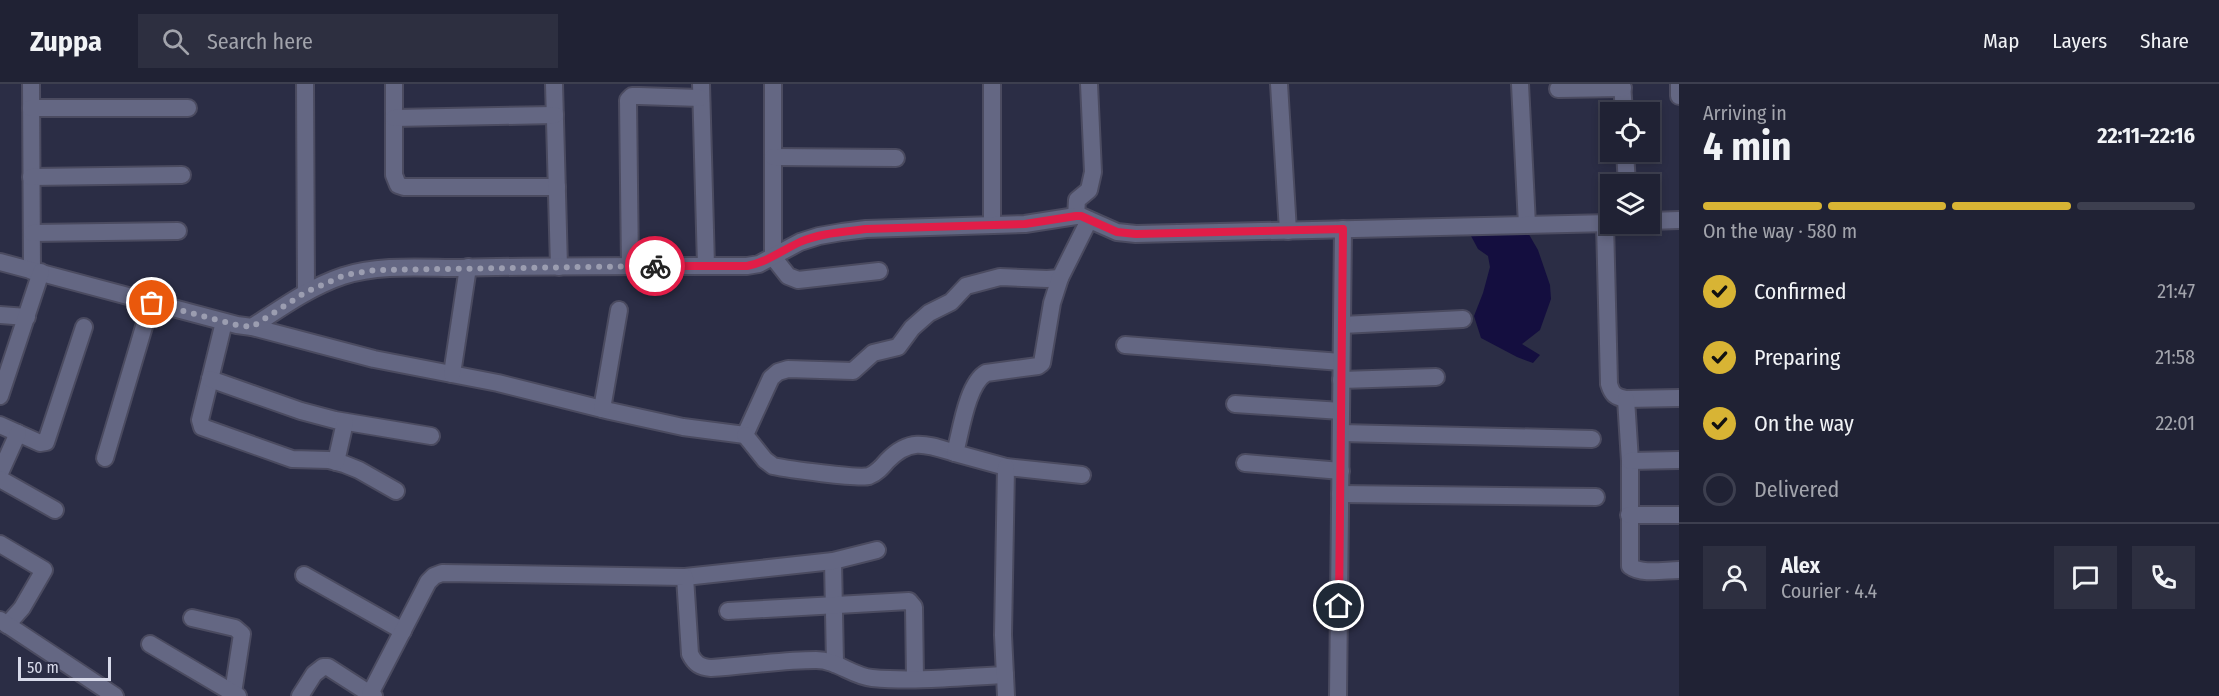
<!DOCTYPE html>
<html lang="en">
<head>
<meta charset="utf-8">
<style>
  body { margin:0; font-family:"Fira Sans Condensed",sans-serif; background:#2d2f40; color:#f1f3f6; height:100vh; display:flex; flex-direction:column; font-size:22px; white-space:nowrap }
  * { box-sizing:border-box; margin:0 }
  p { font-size:20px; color:#a2a4ac }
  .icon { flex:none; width:33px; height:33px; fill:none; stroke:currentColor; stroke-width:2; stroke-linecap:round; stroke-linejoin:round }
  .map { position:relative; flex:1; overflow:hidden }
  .panel { display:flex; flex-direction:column; background:#202234; width:540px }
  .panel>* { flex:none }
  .controls { position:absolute; left:1600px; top:18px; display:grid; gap:12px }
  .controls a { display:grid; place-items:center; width:60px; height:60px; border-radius:0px; background:#202234; box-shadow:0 3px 9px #0003,0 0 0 2px #3d3f4f; font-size:30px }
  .scale { position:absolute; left:18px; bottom:15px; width:93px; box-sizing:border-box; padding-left:6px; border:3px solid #d8daea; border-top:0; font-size:16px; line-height:21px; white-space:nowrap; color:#d8daea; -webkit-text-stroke:4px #2b2d45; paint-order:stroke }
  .pin { position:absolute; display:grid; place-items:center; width:51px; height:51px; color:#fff; margin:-26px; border:3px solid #fff; border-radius:50%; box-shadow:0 2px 6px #0007 }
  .courier { position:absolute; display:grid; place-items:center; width:60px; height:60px; margin:-30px; border:4px solid #e11d48; border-radius:50%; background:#fff; color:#222; box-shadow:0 2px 8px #0007 }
  .head em { font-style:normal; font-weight:700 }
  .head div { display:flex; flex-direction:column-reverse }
  .head { display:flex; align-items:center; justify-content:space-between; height:102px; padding:0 24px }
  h1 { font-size:39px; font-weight:700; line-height:45px }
  .bar { display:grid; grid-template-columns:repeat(4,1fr); gap:9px 6px; align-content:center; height:72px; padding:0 24px }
  .bar i { height:8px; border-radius:4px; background:#3d3f4f }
  .bar .on { background:#d8b434 }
  .bar p { grid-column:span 4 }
  .line { display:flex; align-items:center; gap:15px; padding:0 24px; border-top:2px solid #3d3f4f }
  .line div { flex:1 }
  .round { display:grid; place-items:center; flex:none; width:63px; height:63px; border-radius:0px; background:#2d2f40 }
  ol { padding:0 24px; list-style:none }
  li { display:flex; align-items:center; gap:18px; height:66px }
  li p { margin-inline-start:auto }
  li .icon { padding:6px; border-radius:50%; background:#d8b434; color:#111; stroke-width:4 }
  li:last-child { color:#a2a4ac }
  li i { width:33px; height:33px; border:3px solid #3d3f4f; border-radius:50% }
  header { display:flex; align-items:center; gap:36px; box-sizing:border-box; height:84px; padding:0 30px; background:#202234; border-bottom:2px solid #3d3f4f }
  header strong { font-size:28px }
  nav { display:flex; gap:33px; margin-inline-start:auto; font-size:21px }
  .search { width:420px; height:54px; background:#2d2f40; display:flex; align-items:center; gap:15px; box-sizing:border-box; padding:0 21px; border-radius:0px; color:#a2a4ac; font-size:22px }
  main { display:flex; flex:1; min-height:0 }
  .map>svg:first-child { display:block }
</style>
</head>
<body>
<header>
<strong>Zuppa</strong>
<div class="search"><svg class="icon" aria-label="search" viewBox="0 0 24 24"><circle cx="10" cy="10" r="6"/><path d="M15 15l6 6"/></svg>Search here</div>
<nav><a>Map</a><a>Layers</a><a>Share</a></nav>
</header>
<main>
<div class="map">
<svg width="1679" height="612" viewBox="0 0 1679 612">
  <rect width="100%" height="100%" fill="#2b2d45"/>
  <path fill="#140e3f" d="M1481,146L1527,147L1538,166L1550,201L1551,215L1540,246L1522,260L1540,271L1533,279L1517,273L1481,254L1474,232L1483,209L1490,183L1488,172L1478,165L1471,152Z"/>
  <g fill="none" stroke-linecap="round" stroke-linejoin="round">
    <g stroke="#4b4b60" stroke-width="20">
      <g id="minor">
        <path d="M31,0L32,187"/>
        <path d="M305,0L306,208"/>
        <path d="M394,0V91L398,101L404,103H557"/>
        <path d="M554,0L559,183"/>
        <path d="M701,0L706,182"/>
        <path d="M773,0V173L788,192L798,196L879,187"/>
        <path d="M992,0V141"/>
        <path d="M1279,0L1288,147"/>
        <path d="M1520,0L1527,141"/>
        <path d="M1622,0L1624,28"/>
        <path d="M1679,0V12"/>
        <path d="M1558,5L1623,4"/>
        <path d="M31,24H188"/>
        <path d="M394,34L555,31"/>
        <path d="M1625,68L1627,100"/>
        <path d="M773,73L896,74"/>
        <path d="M31,93L182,91"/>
        <path d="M1076,132L1077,116L1089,106L1093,88L1089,0"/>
        <path d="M1650,137L1679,136"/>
        <path d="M1605,139L1609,300C1612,310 1615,313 1626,315L1679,314"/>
        <path d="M32,149L178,147"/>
        <path d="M0,178L237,241L252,243C281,224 310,203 343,192C379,180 423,184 461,184C556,181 652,182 747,182L759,180L800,158L819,152L842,148L866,145L1025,140L1076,132H1081L1117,148L1136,150L1611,139"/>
        <path d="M630,183L628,16L632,12H639L700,14"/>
        <path d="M0,231L27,233"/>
        <path d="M224,238L200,336L202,343L292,375L329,376L344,380L359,386L396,407"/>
        <path d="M1342,241L1463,235"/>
        <path d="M252,243L374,275L498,299L610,327L683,343L745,351L771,294L778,288L788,285L853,287L873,269L898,263L912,244L929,229L951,218L966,202L1000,193L1047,195L1060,194"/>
        <path d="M1125,261L1341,278"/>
        <path d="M452,290L468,183"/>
        <path d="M210,295L301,327L335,336L431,352"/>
        <path d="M1341,296L1436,293"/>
        <path d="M0,312L41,188"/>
        <path d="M1626,315L1630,377V482C1642,491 1665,486 1679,486"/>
        <path d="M1235,320L1341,327"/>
        <path d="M602,325L619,226"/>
        <path d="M0,341L40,359L46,358L84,243"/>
        <path d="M1341,349L1592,355"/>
        <path d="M745,351L765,376L773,382C787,385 858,395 869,392C877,389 882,383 887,377C910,353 926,360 955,369"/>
        <path d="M105,374L151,219"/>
        <path d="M1630,377L1679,376"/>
        <path d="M336,378L345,338"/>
        <path d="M1245,379L1341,387"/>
        <path d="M0,389L18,349"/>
        <path d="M1082,391L1006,383L955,369C961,347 967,300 986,289L1038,282L1042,279L1052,219L1060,194L1089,136"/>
        <path d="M0,395L55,426"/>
        <path d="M1340,410L1596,413"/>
        <path d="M1629,431H1679"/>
        <path d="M0,460L44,486L22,524L7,541"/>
        <path d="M833,477L835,580"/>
        <path d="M304,491L403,547"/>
        <path d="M685,493L833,477L877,466"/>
        <path d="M728,527L909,517L914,523L915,595"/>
        <path d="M192,534L235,544L242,550L233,609"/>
        <path d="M0,536L115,612"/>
        <path d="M150,560L238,612"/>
        <path d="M300,612L314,590L323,583H328L370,610"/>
        <path d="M374,612L370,610L428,498L434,492L442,489L685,493L690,570C695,580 700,583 711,584C746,582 781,576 816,576C837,576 852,592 872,594C916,598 961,593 1005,591"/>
        <path d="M1006,612L1003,551L1006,383"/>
        <path d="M1338,612L1343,145"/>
      </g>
    </g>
    <use href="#minor" stroke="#646783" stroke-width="16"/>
  </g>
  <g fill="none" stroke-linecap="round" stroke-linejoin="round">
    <path stroke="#9b9db0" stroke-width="6" stroke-dasharray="0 10.8" d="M152,219L237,241L252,243L306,208L345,191L375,186L655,182"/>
    <path stroke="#e11d48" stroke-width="8" d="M655,182H747C767,178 781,167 800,158C820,149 844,148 866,145L1025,140L1076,132H1081L1117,148L1136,150L1343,145L1339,522"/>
  </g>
</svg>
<div class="controls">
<a><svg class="icon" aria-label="locate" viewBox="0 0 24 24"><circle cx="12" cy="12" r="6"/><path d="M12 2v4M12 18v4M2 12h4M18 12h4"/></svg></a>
<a><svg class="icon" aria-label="layers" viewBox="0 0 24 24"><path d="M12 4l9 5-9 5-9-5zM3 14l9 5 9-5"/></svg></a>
</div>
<div class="scale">50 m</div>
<div class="pin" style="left:152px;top:219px;background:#ea580c"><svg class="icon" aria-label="bag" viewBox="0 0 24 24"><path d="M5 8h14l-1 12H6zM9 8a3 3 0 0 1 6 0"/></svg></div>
<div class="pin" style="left:1339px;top:522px;background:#1f2937"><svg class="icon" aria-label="home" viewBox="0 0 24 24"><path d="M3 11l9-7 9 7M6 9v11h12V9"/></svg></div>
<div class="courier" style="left:655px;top:182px"><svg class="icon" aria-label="bike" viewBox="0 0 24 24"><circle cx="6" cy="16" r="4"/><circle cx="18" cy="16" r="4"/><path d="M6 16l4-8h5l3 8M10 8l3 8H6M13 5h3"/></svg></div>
</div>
<section class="panel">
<div class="head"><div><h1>4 min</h1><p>Arriving in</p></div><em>22:11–22:16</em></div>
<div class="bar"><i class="on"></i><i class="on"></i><i class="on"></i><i></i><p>On the way · 580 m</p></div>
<ol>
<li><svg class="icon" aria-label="check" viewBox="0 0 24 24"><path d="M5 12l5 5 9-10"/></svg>Confirmed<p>21:47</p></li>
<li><svg class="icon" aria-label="check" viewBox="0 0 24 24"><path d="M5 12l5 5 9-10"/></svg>Preparing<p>21:58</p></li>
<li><svg class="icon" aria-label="check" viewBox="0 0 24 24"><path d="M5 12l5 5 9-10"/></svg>On the way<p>22:01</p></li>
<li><i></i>Delivered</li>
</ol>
<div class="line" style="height:108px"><a class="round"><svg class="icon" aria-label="person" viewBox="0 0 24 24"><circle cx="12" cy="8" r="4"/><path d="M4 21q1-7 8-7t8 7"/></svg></a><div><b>Alex</b><p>Courier · 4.4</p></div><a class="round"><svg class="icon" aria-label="chat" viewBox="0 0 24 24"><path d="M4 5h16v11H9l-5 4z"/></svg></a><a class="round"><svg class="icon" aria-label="phone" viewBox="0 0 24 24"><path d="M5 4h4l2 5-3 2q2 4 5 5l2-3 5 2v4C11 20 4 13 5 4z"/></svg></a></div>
</section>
</main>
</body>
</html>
